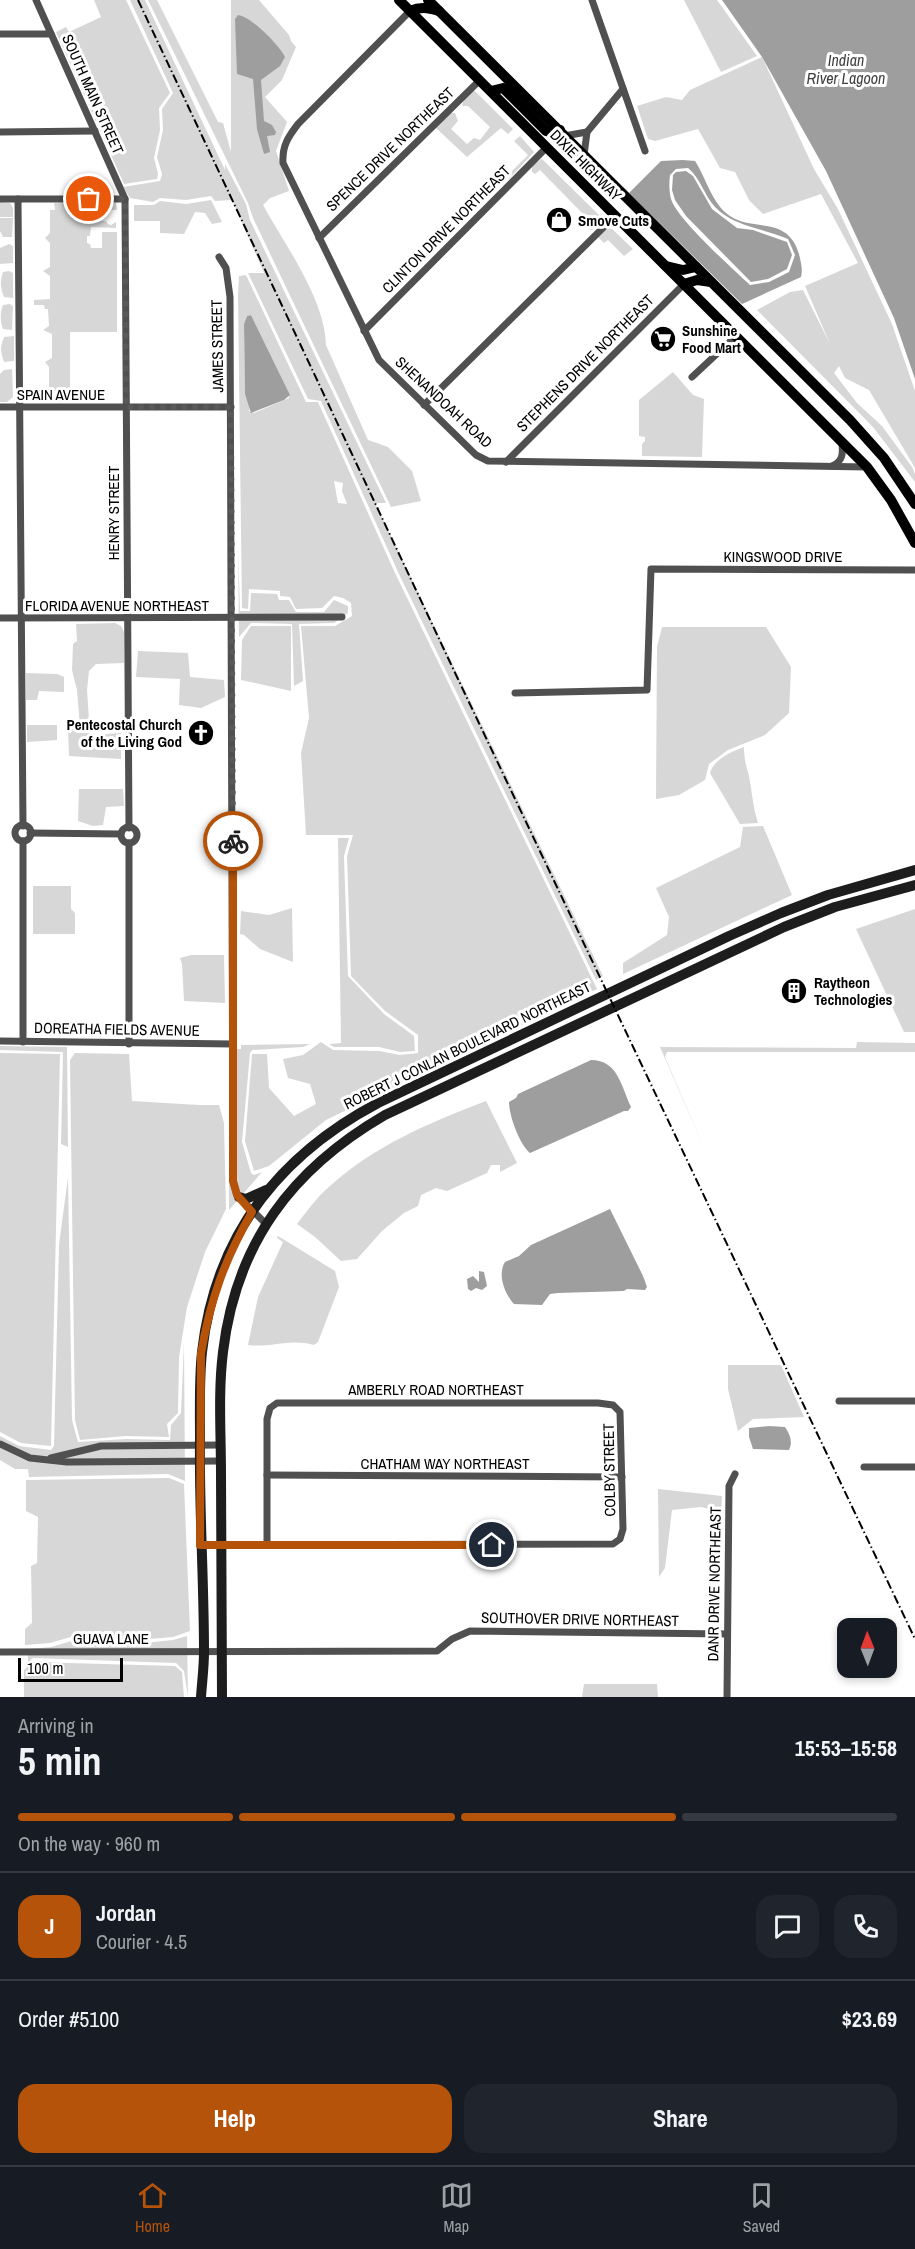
<!DOCTYPE html>
<html lang="en">
<head>
<meta charset="utf-8">
<style>
  body { margin:0; font-family:"Archivo Narrow",sans-serif; background:#20242c; color:#f1f3f6; height:100vh; display:flex; flex-direction:column; font-size:22px; white-space:nowrap }
  * { box-sizing:border-box; margin:0 }
  p { font-size:20px; color:#9ea1a6 }
  .icon { flex:none; width:33px; height:33px; fill:none; stroke:currentColor; stroke-width:2; stroke-linecap:round; stroke-linejoin:round }
  .map { position:relative; height:1697px; overflow:hidden }
  .details { display:flex; flex-direction:column; background:#171b24; flex:1 }
  .details>* { flex:none }
  .needle { width:39px; rotate:359deg }
  .fabs { position:absolute; left:837px; top:1618px; display:grid; gap:12px }
  .fabs a { display:grid; place-items:center; width:60px; height:60px; border-radius:12px; background:#171b24; box-shadow:0 3px 9px #0003; font-size:30px }
  .scale { position:absolute; left:18px; bottom:15px; width:105px; box-sizing:border-box; padding-left:6px; border:3px solid #000; border-top:0; font-size:16px; line-height:21px; white-space:nowrap; color:#000; -webkit-text-stroke:4px #fff; paint-order:stroke }
  .pin { position:absolute; display:grid; place-items:center; width:51px; height:51px; color:#fff; margin:-26px; border:3px solid #fff; border-radius:50%; box-shadow:0 2px 6px #0007 }
  .courier { position:absolute; display:grid; place-items:center; width:60px; height:60px; margin:-30px; border:4px solid #b45309; border-radius:50%; background:#fff; color:#222; box-shadow:0 2px 8px #0007 }
  .summary em { font-style:normal; font-weight:700 }
  .summary div { display:flex; flex-direction:column-reverse }
  .summary { display:flex; align-items:center; justify-content:space-between; height:102px; padding:0 18px }
  h1 { font-size:39px; font-weight:700; line-height:45px }
  .bar { display:grid; grid-template-columns:repeat(4,1fr); gap:9px 6px; align-content:center; height:72px; padding:0 18px }
  .bar i { height:8px; border-radius:4px; background:#363941 }
  .bar .on { background:#b45309 }
  .bar p { grid-column:span 4 }
  .line { display:flex; align-items:center; gap:15px; padding:0 18px; border-top:2px solid #363941 }
  .line div { flex:1 }
  .round { display:grid; place-items:center; flex:none; width:63px; height:63px; border-radius:18px; background:#20242c }
  .cta { display:flex; gap:12px; margin-top:auto; padding:12px 18px }
  .cta a { flex:1; height:69px; border-radius:18px; background:#b45309; color:#fff; font-size:24px; font-weight:700; line-height:69px; text-align:center }
  .cta a+a { background:#20242c; color:#f1f3f6 }
  .dock { display:flex; justify-content:space-around; align-items:center; height:84px; border-top:2px solid #363941; background:#171b24; font-size:16px; color:#9ea1a6 }
  .dock a { display:grid; justify-items:center; gap:3px }
  .dock .on { color:#b45309 }
  .map>svg:first-child { display:block }
</style>
</head>
<body>
<div class="map">
<svg width="915" height="1697" viewBox="0 0 915 1697">
  <rect width="100%" height="100%" fill="#fff"/>
  <g fill="#d7d7d7" fill-rule="evenodd">
    <path d="M94,0H126L170,93L159,108L160,130L154,158L158,174L157,179L124,184L56,32L66,27L69,32L101,17Z"/>
    <path d="M130,0H145L225,170V164L246,204L250,220L386,503H375L603,976L596,980L398,572L321,401L308,399L248,273H264L232,200L215,201L211,196L186,200L160,198L153,202L130,198L123,187L160,181L162,174L157,157L163,130L162,109L173,93Z"/>
    <path d="M148,0H157L218,122L223,123L231,152V0H259L289,35L291,41L296,47L282,80L265,97L287,122L276,151L289,191L270,198L263,205C285,245 325,299 326,345L368,440L388,447L412,471L421,501L391,507L253,218L248,203Z"/>
    <path d="M684,0H717L757,56L721,72Z"/>
    <path d="M762,57L814,169L838,209L892,324L915,391V468L869,390L845,378L839,366L834,373L857,403L882,426L912,467L915,474V482L873,427L757,310L790,292L803,290L830,344L805,286L858,263L821,194L763,214L749,200L735,172L720,168L698,129L655,141L648,139L637,106L666,97L682,100L690,90Z"/>
    <path d="M472,91H475L513,129L508,134L501,128L467,157L435,127L450,113H455L458,121L451,129L467,144L474,138L480,140L490,127L468,106H462L464,99Z"/>
    <path d="M520,136L534,152L509,179L507,176L528,155L514,141Z"/>
    <path d="M542,159L602,218C602,224 596,229 591,230L587,228L591,222L540,170L535,174L532,172V165Z"/>
    <path d="M211,200L222,222L212,224L205,213L195,212L184,234L160,233V221H134V205H154L160,201L186,204Z"/>
    <path d="M0,202L10,203L13,208V217H0Z"/>
    <path d="M113,202L116,203L117,210H90V220L106,221L108,224L111,225L116,222V228L91,227L90,236H87V243L90,244L91,248H102V232H117V332H70V402H55L54,391L49,390V367L45,362L52,358V334L43,330L49,326L48,309H45L44,305H34V300L50,299V276L43,271L50,267V243L45,238L50,233V210H55L54,203Z"/>
    <path d="M0,218H13L12,237H3L0,231Z"/>
    <path d="M610,227L633,249L624,256L608,240L604,243L597,236Z"/>
    <path d="M9,244L13,246V263L0,264V248Z"/>
    <path d="M9,271L13,273V298L4,297C0,287 0,281 3,272Z"/>
    <path d="M246,275L306,402H318L395,573L597,989L326,1120L269,1166L254,1171L245,1141L252,1054H267L269,1088L294,1116L316,1104L310,1084L288,1078L283,1059L303,1055L321,1042L333,1050L379,1051L400,1055L418,1053V1035L385,1011L351,976L347,856L353,835H306L301,753L309,718L301,626H335L352,616L351,603L343,598L334,596L322,608L296,609L290,597L280,596V591L249,589L248,609L242,608L238,295L239,276ZM251,315L288,391L289,398L254,413L249,411L250,406L245,394L244,324L247,316ZM334,481L343,483L342,491L347,504L338,503Z"/>
    <path d="M10,304L13,306L12,330L3,329C0,322 0,312 3,305Z"/>
    <path d="M14,336V361L4,362C0,350 0,348 4,337Z"/>
    <path d="M12,369L13,397L7,402H0V374L4,370Z"/>
    <path d="M673,372L693,395L704,399L702,457L642,456V444L645,441V437L639,436V400Z"/>
    <path d="M238,545L240,611H250L251,593L277,594L279,600H289L296,612H324L334,600L348,606V613L334,623L299,624L303,681L294,686L292,624L251,623L239,637V643Z"/>
    <path d="M115,623L121,626L124,632V663L96,664L89,671L87,690L90,735L121,733V759L69,756L68,729L80,726L77,690L72,670L73,644L77,641L76,624Z"/>
    <path d="M251,626H291V691L241,680L242,640Z"/>
    <path d="M662,627H766L791,667L789,713L765,735L728,750L709,764L705,780L679,795L656,799L657,647Z"/>
    <path d="M138,651L188,653L190,677L224,680L225,697L201,708L179,705L180,679L136,677Z"/>
    <path d="M26,673L57,674L64,677V692L39,691L37,700H26Z"/>
    <path d="M27,725H57V740L27,742Z"/>
    <path d="M744,747C744,758 746,766 749,776C752,792 753,807 758,823L740,824L710,773C714,759 731,752 744,747Z"/>
    <path d="M79,789H123L124,806L106,807L103,825L93,826L78,821Z"/>
    <path d="M763,826L792,895L623,974V963L667,935L669,917L656,888L740,847L743,827Z"/>
    <path d="M338,838H349L344,856L348,976L384,1014L414,1036L415,1051L400,1052L379,1047H334L329,1044L341,1043Z"/>
    <path d="M33,886H71V909L75,913V934H33Z"/>
    <path d="M292,908L293,962L260,949L244,935L240,934L241,911L269,915Z"/>
    <path d="M915,909V1032H904L856,929Z"/>
    <path d="M191,955H224L225,1003L184,1001L182,964L180,958Z"/>
    <path d="M857,1042L915,1043V1052H667L665,1057L708,1157L660,1047L856,1048Z"/>
    <path d="M310,1044L303,1047L252,1050L250,1053L242,1142L251,1173L254,1175L262,1172L229,1210V1049H241V1045Z"/>
    <path d="M0,1046L67,1047L68,1147L61,1144L63,1052L0,1050Z"/>
    <path d="M0,1053L60,1054L51,1446L21,1443L0,1432Z"/>
    <path d="M75,1053L129,1054L132,1101L199,1105H219L224,1123L226,1209L205,1252L187,1307L179,1357L178,1413L167,1424L169,1437L126,1436L80,1440L75,1420L70,1060Z"/>
    <path d="M486,1101L517,1163L500,1172V1165H491L487,1173L447,1191L436,1188L421,1195L418,1206L404,1213L382,1231L357,1259L341,1261L315,1237L297,1224C307,1211 317,1197 330,1186C374,1146 431,1122 486,1101Z"/>
    <path d="M68,1177L72,1420L78,1442L126,1439L170,1440L171,1425L181,1413L184,1343L185,1481L168,1474L29,1477L28,1469H15L0,1460V1436L19,1446L51,1450L54,1446L59,1245Z"/>
    <path d="M278,1236L335,1271L339,1287L318,1342L314,1345C289,1338 272,1348 248,1345L258,1297L283,1242L277,1238Z"/>
    <path d="M728,1365H781L804,1417L753,1419L738,1431L728,1389Z"/>
    <path d="M169,1478L184,1484L190,1631L173,1637L113,1642L81,1634L50,1643L25,1645V1629L32,1623L31,1566L37,1563L38,1517L26,1511V1480Z"/>
    <path d="M658,1489L722,1496L721,1518L714,1519L713,1510L701,1507L672,1510L665,1568L659,1577Z"/>
    <path d="M187,1636L188,1697L184,1671L176,1663L33,1658L28,1662V1649L51,1647L82,1638L114,1646L173,1640Z"/>
    <path d="M33,1662L175,1666L182,1672L184,1697H24V1670Z"/>
    <path d="M584,1684H657L658,1697H582Z"/>
  </g>
  <g fill="#9e9e9e" fill-rule="evenodd">
    <path d="M722,0H915V379L894,318L826,171L762,57Z"/>
    <path d="M238,15C252,17 279,45 285,57L280,66L261,80L264,121L272,125L276,132L275,135L267,136L270,152L264,154L257,129L253,79L237,74L235,19Z"/>
    <path d="M683,160L695,161C706,178 711,200 726,213C750,234 787,213 799,254C801,263 803,269 801,277L742,304L629,193L661,161ZM688,168C701,179 704,195 715,207C734,227 763,228 788,239L795,255L789,272L769,282L750,285C732,268 677,219 671,199C669,191 669,183 670,175L676,169Z"/>
    <path d="M686,171L693,176L712,209L737,228L753,230L787,242L792,255L787,269L768,279L751,282L686,216L675,200L672,190L673,175L676,172Z"/>
    <path d="M251,315L290,395L284,400L251,413L245,394L244,324L247,316Z"/>
    <path d="M591,1060C618,1060 621,1086 631,1107L628,1111H624L530,1153C520,1145 509,1116 509,1102L516,1098L518,1094Z"/>
    <path d="M610,1209L643,1276L647,1287L645,1290L627,1289L624,1291L558,1293L550,1294L542,1305L514,1304C505,1294 497,1275 505,1262L519,1256L531,1245Z"/>
    <path d="M479,1271L484,1272L487,1286L482,1290L476,1288L471,1291L468,1289L467,1279L473,1276L479,1282Z"/>
    <path d="M769,1426L785,1427C790,1434 793,1442 789,1450L753,1449L749,1437V1428Z"/>
  </g>
  <g fill="none" stroke-linecap="round" stroke-linejoin="round">
    <g stroke="#505050" stroke-width="7">
      <path d="M36,0L125,199L129,828"/>
      <path d="M592,0L645,151"/>
      <path d="M410,11L298,124C288,137 282,146 283,163L379,360L476,455L488,461L867,467"/>
      <path d="M0,34H51"/>
      <path d="M0,132L95,131"/>
      <path d="M564,136L587,132"/>
      <path d="M584,155L587,132L623,89"/>
      <path d="M0,199H125"/>
      <path d="M18,199L23,826"/>
      <path d="M319,238L480,80"/>
      <path d="M219,257L226,268L230,297L233,1181L237,1195L266,1224"/>
      <path d="M364,331L547,147"/>
      <path d="M692,377L736,336"/>
      <path d="M424,405L615,216"/>
      <path d="M0,407H231"/>
      <path d="M506,462L684,284"/>
      <path d="M832,466C843,461 843,454 842,443"/>
      <path d="M0,618L342,617"/>
      <path d="M515,693L647,690L651,569L915,570"/>
      <circle cx="23" cy="833" r="8"/>
      <circle cx="129" cy="835" r="8"/>
      <path d="M30,833L121,834"/>
      <path d="M23,841V1042"/>
      <path d="M129,843V1044"/>
      <path d="M0,1041L233,1044"/>
      <path d="M839,1401H915"/>
      <path d="M0,1444L30,1458L67,1462L221,1461"/>
      <path d="M51,1458L101,1446L221,1445"/>
      <path d="M864,1467H915"/>
      <path d="M267,1475L622,1477"/>
      <path d="M200,1545L613,1544L620,1539L623,1529L620,1412L613,1405L598,1403H277L270,1408L267,1419V1545"/>
      <path d="M0,1652L437,1651L452,1639L470,1631L727,1634"/>
      <path d="M727,1697L729,1486L735,1474"/>
    </g>
    <g stroke="#1d1d1d" stroke-width="10">
      <path d="M239,1197L246,1199L266,1190"/>
      <path d="M201,1697C202,1682 204,1667 204,1652C204,1580 199,1509 200,1438C200,1410 199,1380 202,1352C215,1237 278,1156 378,1103L729,936L781,913L828,895L915,870"/>
      <path d="M222,1697C222,1623 221,1549 221,1474C221,1434 218,1392 223,1352C236,1243 292,1169 385,1115L784,927L835,907L915,885"/>
    </g>
    <g stroke="#000" stroke-width="10">
      <path d="M399,0L867,467L891,500L915,543"/>
      <path d="M428,0L850,420L884,458L915,504"/>
      <path d="M410,11C421,6 428,8 439,11"/>
      <path d="M491,91L503,88L546,131L553,133L560,130"/>
      <path d="M666,266L683,270L696,267"/>
      <path d="M684,284L697,280L711,282"/>
    </g>
    <path stroke="#000" stroke-width="2" stroke-dasharray="9 3 1.5 3" stroke-linecap="butt" d="M138,0L457,677L915,1639"/>
  </g>
  <g fill="none" stroke-linecap="round" stroke-linejoin="round">
    <path stroke="#595959" stroke-width="6" stroke-dasharray="0 10.8" d="M89,199H125L126,407H231L233,841"/>
    <path stroke="#b45309" stroke-width="8" d="M233,841V1181L237,1195L252,1212C225,1259 210,1300 201,1354L200,1545H492"/>
  </g>
  <defs>
    <g id="shop-disc" transform="scale(1.35)"><circle r="9.5" fill="#000" stroke="#fff"/><path d="M-5-2.5h2.3a2.7 3.5 0 0 1 5.4 0H5L5.5 6h-11ZM-1.5-2.5h3a1.5 2.3 0 0 0-3 0Z" fill="#fff"/></g>
    <g id="supermarket-disc" transform="scale(1.35)"><circle r="9.5" fill="#000" stroke="#fff"/><path d="M-6-5.5h2.5l.6 2H6L4.5 2H-2.5L-4.4-4H-6ZM-1.5 3.2a1.3 1.3 0 1 0 .1 0ZM3 3.2a1.3 1.3 0 1 0 .1 0Z" fill="#fff"/></g>
    <g id="church-disc" transform="scale(1.35)"><circle r="9.5" fill="#000" stroke="#fff"/><path d="M-1.2-6h2.4v3.5h3.3v2.4h-3.3V6h-2.4V-.1h-3.3v-2.4h3.3Z" fill="#fff"/></g>
    <g id="building-disc" transform="scale(1.35)"><circle r="9.5" fill="#000" stroke="#fff"/><path d="M-4-6H4V6H1V3H-1V6H-4ZM-2.5-4.3h1.7v1.8h-1.7ZM.8-4.3h1.7v1.8H.8ZM-2.5-1h1.7V.8h-1.7ZM.8-1h1.7V.8H.8Z" fill="#fff"/></g>
  </defs>
  <g fill-rule="evenodd">
    <use href="#shop-disc" x="559" y="220"/>
    <use href="#supermarket-disc" x="663" y="339"/>
    <use href="#church-disc" x="201" y="733"/>
    <use href="#building-disc" x="794" y="991"/>
  </g>
  <g text-anchor="middle" dominant-baseline="central" stroke-width="6" stroke-linejoin="round" paint-order="stroke">
    <g font-size="15" fill="#000" stroke="#fff">
      <text transform="translate(93 94) rotate(66)">SOUTH MAIN STREET</text>
      <text transform="translate(390 149) rotate(-44)">SPENCE DRIVE NORTHEAST</text>
      <text transform="translate(586 165) rotate(45)">DIXIE HIGHWAY</text>
      <text transform="translate(446 229) rotate(-45)">CLINTON DRIVE NORTHEAST</text>
      <text transform="translate(217 346) rotate(-91)">JAMES STREET</text>
      <text transform="translate(585 363) rotate(-45)">STEPHENS DRIVE NORTHEAST</text>
      <text x="61" y="394">SPAIN AVENUE</text>
      <text transform="translate(444 402) rotate(43)">SHENANDOAH ROAD</text>
      <text transform="translate(113 513) rotate(-90)">HENRY STREET</text>
      <text x="783" y="556">KINGSWOOD DRIVE</text>
      <text x="117" y="605">FLORIDA AVENUE NORTHEAST</text>
      <text transform="translate(117 1029) rotate(1)">DOREATHA FIELDS AVENUE</text>
      <text transform="translate(467 1045) rotate(-26)">ROBERT J CONLAN BOULEVARD NORTHEAST</text>
      <text x="436" y="1389">AMBERLY ROAD NORTHEAST</text>
      <text x="445" y="1463">CHATHAM WAY NORTHEAST</text>
      <text transform="translate(609 1470) rotate(-91)">COLBY STREET</text>
      <text transform="translate(714 1584) rotate(-89)">DANR DRIVE NORTHEAST</text>
      <text transform="translate(580 1619) rotate(1)">SOUTHOVER DRIVE NORTHEAST</text>
      <text x="111" y="1638">GUAVA LANE</text>
    </g>
    <g font-size="15" font-weight="bold" fill="#000" stroke="#fff" text-anchor="start">
      <text x="578" y="220">Smove Cuts</text>
      <text x="682" y="330">Sunshine<tspan x="682" dy="17">Food Mart</tspan></text>
      <text x="182" y="724" text-anchor="end">Pentecostal Church<tspan x="182" dy="17">of the Living God</tspan></text>
      <text x="814" y="982">Raytheon<tspan x="814" dy="17">Technologies</tspan></text>
    </g>
    <g font-size="16" font-style="italic" fill="#3f3f3f" stroke="#fff">
      <text x="846" y="60">Indian<tspan x="846" dy="18">River Lagoon</tspan></text>
    </g>
  </g>
</svg>
<div class="fabs">
<a><svg class="needle" viewBox="-14 -14 28 28"><path d="M0-13l5 13h-10z" fill="#e53935"/><path d="M0 13l5-13h-10z" fill="#9ea1a6"/></svg></a>
</div>
<div class="scale">100 m</div>
<div class="pin" style="left:89px;top:199px;background:#ea580c"><svg class="icon" aria-label="bag" viewBox="0 0 24 24"><path d="M5 8h14l-1 12H6zM9 8a3 3 0 0 1 6 0"/></svg></div>
<div class="pin" style="left:492px;top:1545px;background:#1f2937"><svg class="icon" aria-label="home" viewBox="0 0 24 24"><path d="M3 11l9-7 9 7M6 9v11h12V9"/></svg></div>
<div class="courier" style="left:233px;top:841px"><svg class="icon" aria-label="bike" viewBox="0 0 24 24"><circle cx="6" cy="16" r="4"/><circle cx="18" cy="16" r="4"/><path d="M6 16l4-8h5l3 8M10 8l3 8H6M13 5h3"/></svg></div>
</div>
<section class="details">
<div class="summary"><div><h1>5 min</h1><p>Arriving in</p></div><em>15:53–15:58</em></div>
<div class="bar"><i class="on"></i><i class="on"></i><i class="on"></i><i></i><p>On the way · 960 m</p></div>
<div class="line" style="height:108px"><b class="round" style="background:#b45309;color:#fff">J</b><div><b>Jordan</b><p>Courier · 4.5</p></div><a class="round"><svg class="icon" aria-label="chat" viewBox="0 0 24 24"><path d="M4 5h16v11H9l-5 4z"/></svg></a><a class="round"><svg class="icon" aria-label="phone" viewBox="0 0 24 24"><path d="M5 4h4l2 5-3 2q2 4 5 5l2-3 5 2v4C11 20 4 13 5 4z"/></svg></a></div>
<div class="line" style="height:78px"><div>Order #5100</div><b>$23.69</b></div>
<div class="cta"><a>Help</a><a>Share</a></div>
</section>
<nav class="dock">
<a class="on"><svg class="icon" aria-label="home" viewBox="0 0 24 24"><path d="M3 11l9-7 9 7M6 9v11h12V9"/></svg>Home</a>
<a><svg class="icon" aria-label="map" viewBox="0 0 24 24"><path d="M3 6l6-2 6 2 6-2v14l-6 2-6-2-6 2zM9 4v14M15 6v14"/></svg>Map</a>
<a><svg class="icon" aria-label="saved" viewBox="0 0 24 24"><path d="M7 4h10v16l-5-4-5 4z"/></svg>Saved</a>
</nav>
</body>
</html>
